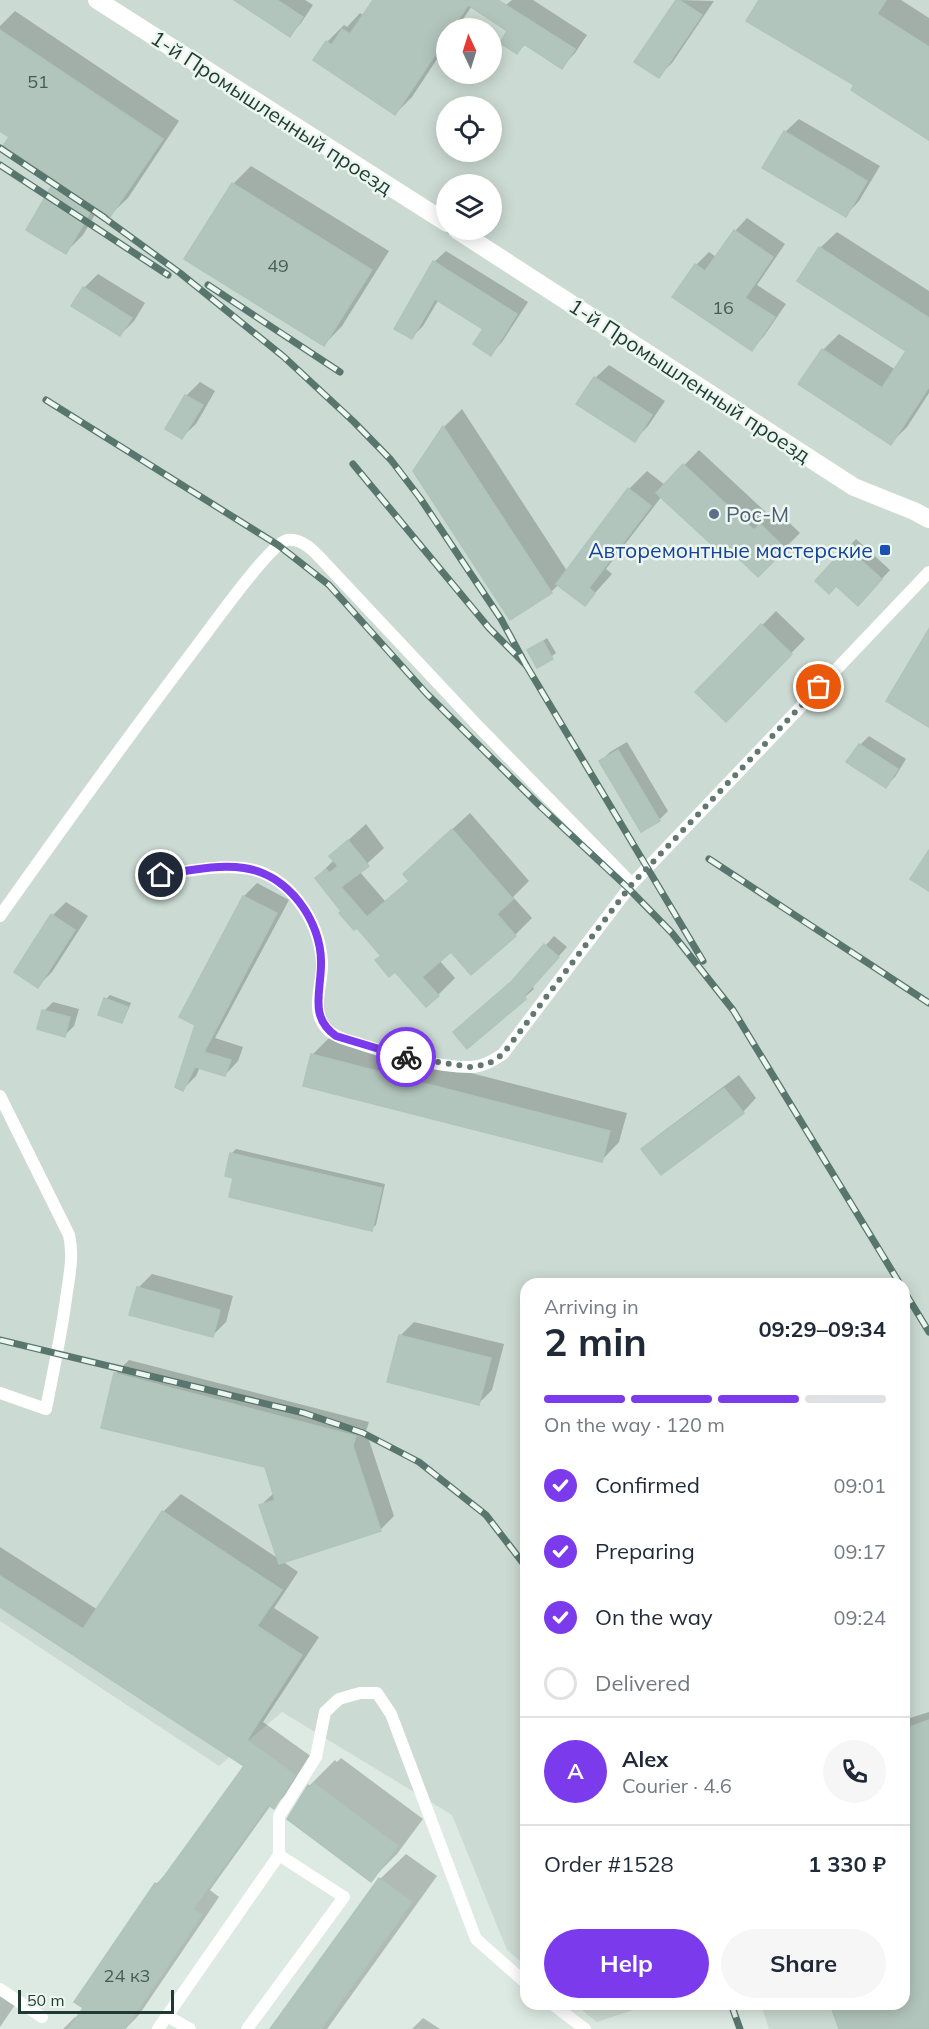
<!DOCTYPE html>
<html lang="en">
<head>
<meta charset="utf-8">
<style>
  body { margin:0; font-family:Mulish,sans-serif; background:#f6f6f7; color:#1f2937; height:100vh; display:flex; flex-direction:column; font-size:22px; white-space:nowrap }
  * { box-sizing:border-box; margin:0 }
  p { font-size:20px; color:#747a83 }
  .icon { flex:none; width:33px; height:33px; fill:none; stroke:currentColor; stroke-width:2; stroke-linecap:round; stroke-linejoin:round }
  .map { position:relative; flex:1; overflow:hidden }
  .side { position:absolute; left:520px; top:1278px; width:390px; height:732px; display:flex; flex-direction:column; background:#fff; border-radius:18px; box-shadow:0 3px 15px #0003 }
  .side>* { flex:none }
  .needle { width:39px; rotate:356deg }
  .controls { position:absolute; left:436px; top:18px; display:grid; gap:12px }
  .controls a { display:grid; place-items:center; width:66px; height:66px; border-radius:50%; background:#fff; box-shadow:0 3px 15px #0003; font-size:30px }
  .scale { position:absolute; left:18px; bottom:15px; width:156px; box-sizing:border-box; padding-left:6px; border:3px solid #1e3a32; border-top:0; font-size:16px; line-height:21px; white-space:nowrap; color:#1e3a32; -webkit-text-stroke:4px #edf7f2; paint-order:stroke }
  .pin { position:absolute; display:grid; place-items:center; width:51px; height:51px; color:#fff; margin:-26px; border:3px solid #fff; border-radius:50%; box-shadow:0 2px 6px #0007 }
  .courier { position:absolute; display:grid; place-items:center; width:60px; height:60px; margin:-30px; border:4px solid #7c3aed; border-radius:50%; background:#fff; color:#222; box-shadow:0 2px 8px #0007 }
  .headline em { font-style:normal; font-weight:700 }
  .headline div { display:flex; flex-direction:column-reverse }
  .headline { display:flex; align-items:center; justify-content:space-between; height:102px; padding:0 24px }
  h1 { font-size:39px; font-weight:700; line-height:45px }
  .bar { display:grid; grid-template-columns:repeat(4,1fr); gap:9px 6px; align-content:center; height:72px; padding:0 24px }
  .bar i { height:8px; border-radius:4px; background:#e0e1e3 }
  .bar .selected { background:#7c3aed }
  .bar p { grid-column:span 4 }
  .line { display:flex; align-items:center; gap:15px; padding:0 24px; border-top:2px solid #e0e1e3 }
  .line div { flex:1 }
  .round { display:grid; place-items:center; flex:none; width:63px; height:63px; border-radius:32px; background:#f6f6f7 }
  ol { padding:0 24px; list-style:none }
  li { display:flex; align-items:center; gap:18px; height:66px }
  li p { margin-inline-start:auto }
  li .icon { padding:6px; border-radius:50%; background:#7c3aed; color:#fff; stroke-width:4 }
  li:last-child { color:#747a83 }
  li i { width:33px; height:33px; border:3px solid #e0e1e3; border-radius:50% }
  .action { display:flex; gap:12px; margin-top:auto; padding:12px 24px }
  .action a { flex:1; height:69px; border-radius:36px; background:#7c3aed; color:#fff; font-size:24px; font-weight:700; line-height:69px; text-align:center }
  .action a+a { background:#f6f6f7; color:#1f2937 }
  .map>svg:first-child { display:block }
</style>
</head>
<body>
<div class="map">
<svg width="929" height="2029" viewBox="0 0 929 2029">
  <rect width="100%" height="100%" fill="#ddeae4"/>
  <g fill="#cbdad3" fill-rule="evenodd">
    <path d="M0,0H929V2029H769L761,2004H904V1284H526V1966L507,1950L452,1815L282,1712L219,1766L0,1621ZM447,28H492V74H447ZM447,106H492V152H447ZM447,184H492V230H447Z"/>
    <path d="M574,2004H652L597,2022Z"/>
  </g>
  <g fill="#0003">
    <path d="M237,0H305L313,5L301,23L290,35Z"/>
    <path d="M375,0H476L457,28H447V44L412,97L395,114L315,59L327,42L344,25L347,27L360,13L364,16Z"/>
    <path d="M512,0H533L587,35L575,53L562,67L526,44L517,52L509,30L506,5Z"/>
    <path d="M678,0L714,1L672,63L658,76Z"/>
    <path d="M760,0H901L929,18V138L857,85Z"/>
    <path d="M15,11L179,121L128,198L110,215L99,208L83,235L66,252L57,180L11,137L0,129V26Z"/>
    <path d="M799,119L880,166L859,201L846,215L785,132Z"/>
    <path d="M251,166L389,251L342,326L324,345L233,184Z"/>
    <path d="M747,218L785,244L757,285L786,304L764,336L752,349L696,265L709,252L716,257L735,231Z"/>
    <path d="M837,232L929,291V393L907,427L891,443L823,350L839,334L896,370L908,351L820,248Z"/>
    <path d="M446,251L528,302L502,342L491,354L485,328L439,299L423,326L412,337L434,262Z"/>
    <path d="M98,274L145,303L134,321L120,335L84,288Z"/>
    <path d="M609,365L665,401L648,426L635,440L595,378Z"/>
    <path d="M200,382L215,391L196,424L182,437L167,428L186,396Z"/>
    <path d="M462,409L567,571L629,489L647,471L665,485L699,450L770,516L776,510L800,533L758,575L730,548L662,496L606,569L612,574L585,604L559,584L551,592L415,471L444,427Z"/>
    <path d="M856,539L890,570L867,595L836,584L817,581Z"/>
    <path d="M776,611L805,639L726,720L697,692Z"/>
    <path d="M547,638L556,653L538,666L529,651Z"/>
    <path d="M869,736L906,759L895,777L886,786L860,745Z"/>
    <path d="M627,742L668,811L659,820L601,761L610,752Z"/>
    <path d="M470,813L529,881L513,897L532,918L515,935L451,950L439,960L455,978L438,995L382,955L316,878L334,860L331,856L366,824L384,848L359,871L385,901L410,880L422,857Z"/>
    <path d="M257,883L289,900L215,1038L243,1047L238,1061L225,1075L200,1067L196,1076L183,1089L197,1024L181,1016L244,896Z"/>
    <path d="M66,902L88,916L52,972L38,986L53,915Z"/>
    <path d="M554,936L567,947L532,986L534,989L468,1047L517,978Z"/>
    <path d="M110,995L131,1003L125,1017L121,1022L106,999Z"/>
    <path d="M53,1002L79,1009L74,1026L65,1035L44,1011Z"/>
    <path d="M330,1037L627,1113L619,1142L601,1161L312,1055Z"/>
    <path d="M739,1075L756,1098L743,1112L643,1149L657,1136Z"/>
    <path d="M236,1149L385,1184L376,1225L371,1229L226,1175L232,1153Z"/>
    <path d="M152,1274L233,1296L226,1322L212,1336L138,1288Z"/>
    <path d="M414,1322L504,1344L492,1390L479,1403L400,1336Z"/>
    <path d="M129,1360L369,1422L366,1431L394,1516L380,1530L282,1561L298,1572L274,1608L319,1637L263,1722L312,1757L291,1790L273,1807L271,1805L210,1890L219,1897L139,2015L125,2029H63L75,2017L78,2019L156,1884L173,1867L246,1766L0,1605V1547L98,1610L163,1512L181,1494L279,1559L261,1505L275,1492L266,1466L115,1374Z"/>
    <path d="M929,1712V2029H840L831,2004H904V1720Z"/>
    <path d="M341,1758L423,1819L397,1854L371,1880L289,1819L309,1786L335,1760L337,1762Z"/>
    <path d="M406,1854L437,1876L327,2029H272L380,1879Z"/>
    <path d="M0,1995L15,2005L0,2027Z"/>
    <path d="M423,2018L440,2029H412Z"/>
  </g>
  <g fill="#b2c5bd" stroke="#afc4bb" stroke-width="1.5">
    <path d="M234,0H277L303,17L290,37Z"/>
    <path d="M373,0H498L575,49L562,69L524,44L517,54L500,43L507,31L468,5L453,28H447V37L395,115L313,60L326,41L332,45L342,29L350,34Z"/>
    <path d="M676,0H679L702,15L659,78L634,62Z"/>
    <path d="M759,0H886L877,14L929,47V140L851,90L854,85L746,21Z"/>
    <path d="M0,30L163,139L110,217L94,206L66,254L26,230L55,180L3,146L9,137L0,131Z"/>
    <path d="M784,131L867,181L846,217L762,168Z"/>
    <path d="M232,183L372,270L324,346L184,259Z"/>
    <path d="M734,230L773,257L745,298L775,317L752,351L672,297L695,264L705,271Z"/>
    <path d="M819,247L929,318V387L891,445L798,384L822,349L882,388L906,351L797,281Z"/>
    <path d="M433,261L517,314L491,356L473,344L483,329L435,299L412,339L394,329Z"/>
    <path d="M83,287L132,318L120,336L71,306Z"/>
    <path d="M594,377L652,415L635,442L576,404Z"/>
    <path d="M185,395L203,405L182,439L165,429Z"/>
    <path d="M443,426L552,593L510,620L413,471Z"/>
    <path d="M683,464L754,530L760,524L786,549L758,577L730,550L724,556L656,493Z"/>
    <path d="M628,488L651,506L589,588L595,593L585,606L556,584Z"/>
    <path d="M846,547L882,579L858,606L836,586L829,594L815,581Z"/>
    <path d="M761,624L792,654L726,722L695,692Z"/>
    <path d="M929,629V727L886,701Z"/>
    <path d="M543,641L553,659L537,668L527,650Z"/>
    <path d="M859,744L898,769L886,788L846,762Z"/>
    <path d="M618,750L660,821L641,832L599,761Z"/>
    <path d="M452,829L513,899L497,914L516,936L471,975L451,952L422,977L439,996L426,1007L395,972L389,977L375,960L381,956L357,928L354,930L339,913L341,911L315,878L326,869L329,873L338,866L329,856L348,840L369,866L341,887L367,917L409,881L403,874Z"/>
    <path d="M929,850V891L910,879Z"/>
    <path d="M243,896L277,913L204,1052L231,1060L225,1076L195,1067L183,1091L175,1087L195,1025L179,1017Z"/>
    <path d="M51,914L75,930L38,988L14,972Z"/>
    <path d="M544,944L559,957L524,996L526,999L467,1049L453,1032L511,982Z"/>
    <path d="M104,998L128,1007L122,1023L98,1015Z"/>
    <path d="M42,1010L70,1017L65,1037L37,1029Z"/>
    <path d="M311,1054L610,1131L602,1162L303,1086Z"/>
    <path d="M724,1088L744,1113L661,1175L641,1149Z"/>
    <path d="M230,1153L382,1188L372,1231L229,1197L233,1178L225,1176Z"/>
    <path d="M137,1287L220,1310L213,1337L129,1315Z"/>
    <path d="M399,1335L491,1358L479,1405L387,1382Z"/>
    <path d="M114,1373L356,1436L353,1446L381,1531L279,1564L259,1505L275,1500L265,1467L101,1428Z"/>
    <path d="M162,1511L282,1590L257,1626L302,1655L247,1740L295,1775L274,1809L268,1805L193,1909L202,1915L125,2029H69L83,2008L74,2002L155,1883L158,1885L244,1766L0,1607V1576L83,1629Z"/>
    <path d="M929,1720V2029H839L830,2004H904V1729Z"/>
    <path d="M314,1783L398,1846L371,1882L287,1819L308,1785L311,1787Z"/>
    <path d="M379,1878L412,1902L350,1989L321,2029H270Z"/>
  </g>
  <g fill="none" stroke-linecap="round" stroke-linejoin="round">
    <g stroke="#fff" stroke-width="12">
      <path d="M161,875C188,871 216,865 243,868C288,873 319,919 322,962C323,980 313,1004 321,1020C324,1027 330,1033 337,1036C345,1040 355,1042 363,1045C395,1055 436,1067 470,1067C483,1067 492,1061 503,1054L632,884"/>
      <path d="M0,916C65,824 131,733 199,643C212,626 270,544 287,540C302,537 316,553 325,563L477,725L632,884L929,572"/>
      <path d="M0,1096L69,1235C74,1256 69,1277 66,1299C61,1336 53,1373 46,1409L0,1393"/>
      <path d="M279,1855V1816L316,1757L325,1712L339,1699L360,1693H377L391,1714L476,1939L526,1983"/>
      <path d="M0,1989L42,2017"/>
      <path d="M552,2004L585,2029"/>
      <path d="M167,2016L190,2029"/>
      <path d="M158,2029L279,1855L344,1897L247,2029"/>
    </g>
    <g stroke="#fff" stroke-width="18">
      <path d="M97,0L447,223"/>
      <path d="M457,230L854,487L914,511L929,519"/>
    </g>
    <g stroke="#58766d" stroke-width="7">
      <g id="rail">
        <path d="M0,148L105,218"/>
        <path d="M0,165L168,275"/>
        <path d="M99,214L180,273L284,357L354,422L391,460L420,498L501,619L526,665L489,628L353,464"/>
        <path d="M208,285L340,372"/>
        <path d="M46,400L278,545L329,585L426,693L541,807L629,889L672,933L733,1010L900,1284"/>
        <path d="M526,665L703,961"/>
        <path d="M709,859L929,1003"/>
        <path d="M904,1291L929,1332"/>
        <path d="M0,1340L304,1413L363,1433L419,1462L486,1515L526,1567"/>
        <path d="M731,2004L740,2029"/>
      </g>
    </g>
    <use href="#rail" stroke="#edf7f2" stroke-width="4.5" stroke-dasharray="14" stroke-linecap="butt"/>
  </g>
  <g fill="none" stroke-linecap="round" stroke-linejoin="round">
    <path stroke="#617870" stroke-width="6" stroke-dasharray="0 10.8" d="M406,1057L470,1067L488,1064L503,1054L632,884L819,687"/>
    <path stroke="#7c3aed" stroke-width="8" d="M161,875C188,871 217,864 244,868C288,874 322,921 321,964C321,992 309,1017 336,1036L406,1057"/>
  </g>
  <circle fill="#5c6f8a" stroke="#edf7f2" stroke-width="2" cx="714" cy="514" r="6"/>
  <rect fill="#1a4fb4" stroke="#edf7f2" stroke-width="2" x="879" y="544" width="12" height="12" rx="3"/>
  <g text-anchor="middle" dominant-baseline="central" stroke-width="5" stroke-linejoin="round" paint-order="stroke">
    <g font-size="18" fill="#435d55">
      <text x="38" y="81">51</text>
      <text x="278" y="265">49</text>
      <text x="723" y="307">16</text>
      <text x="127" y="1975">24 к3</text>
    </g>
    <g font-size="21" fill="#1e3a32" stroke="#edf7f2">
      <text transform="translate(272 112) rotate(33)">1-й Промышленный проезд</text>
      <text transform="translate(690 380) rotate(33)">1-й Промышленный проезд</text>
    </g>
    <g font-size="21" fill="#4e5e75" stroke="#edf7f2" text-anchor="start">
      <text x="726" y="514">Рос-М</text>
    </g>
    <g font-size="21" fill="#164399" stroke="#edf7f2" text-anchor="end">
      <text x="873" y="550">Авторемонтные мастерские</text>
    </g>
  </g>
</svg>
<div class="controls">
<a><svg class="needle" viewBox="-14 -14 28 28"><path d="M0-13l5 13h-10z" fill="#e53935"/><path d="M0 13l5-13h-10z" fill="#747a83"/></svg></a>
<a><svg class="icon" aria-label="locate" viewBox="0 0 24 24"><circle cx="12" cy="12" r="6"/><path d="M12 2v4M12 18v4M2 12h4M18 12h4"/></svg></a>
<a><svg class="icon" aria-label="layers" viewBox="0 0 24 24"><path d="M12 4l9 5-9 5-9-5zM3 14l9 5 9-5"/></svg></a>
</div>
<div class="scale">50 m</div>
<div class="pin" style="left:819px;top:687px;background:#ea580c"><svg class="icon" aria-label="bag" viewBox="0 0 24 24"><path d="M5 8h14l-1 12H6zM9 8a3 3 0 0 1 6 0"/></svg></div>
<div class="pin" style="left:161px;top:875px;background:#1f2937"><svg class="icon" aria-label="home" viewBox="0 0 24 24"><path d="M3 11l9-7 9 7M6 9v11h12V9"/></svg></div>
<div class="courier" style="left:406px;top:1057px"><svg class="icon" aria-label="bike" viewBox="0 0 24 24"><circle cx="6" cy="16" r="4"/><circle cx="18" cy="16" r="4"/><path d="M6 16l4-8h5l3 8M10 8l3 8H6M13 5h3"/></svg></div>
<section class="side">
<div class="headline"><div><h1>2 min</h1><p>Arriving in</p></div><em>09:29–09:34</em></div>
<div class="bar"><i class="selected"></i><i class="selected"></i><i class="selected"></i><i></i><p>On the way · 120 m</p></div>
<ol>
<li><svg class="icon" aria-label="check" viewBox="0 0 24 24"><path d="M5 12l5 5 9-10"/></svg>Confirmed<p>09:01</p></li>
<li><svg class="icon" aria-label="check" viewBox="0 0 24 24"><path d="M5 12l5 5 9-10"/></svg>Preparing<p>09:17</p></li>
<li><svg class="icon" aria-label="check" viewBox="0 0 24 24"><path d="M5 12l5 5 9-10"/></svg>On the way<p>09:24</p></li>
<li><i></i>Delivered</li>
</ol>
<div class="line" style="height:108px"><b class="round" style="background:#7c3aed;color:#fff">A</b><div><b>Alex</b><p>Courier · 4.6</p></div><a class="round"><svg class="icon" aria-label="phone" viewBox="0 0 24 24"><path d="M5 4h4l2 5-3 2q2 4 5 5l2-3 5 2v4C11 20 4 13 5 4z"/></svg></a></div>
<div class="line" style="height:78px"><div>Order #1528</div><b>1 330 ₽</b></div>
<div class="action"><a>Help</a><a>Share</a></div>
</section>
</div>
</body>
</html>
